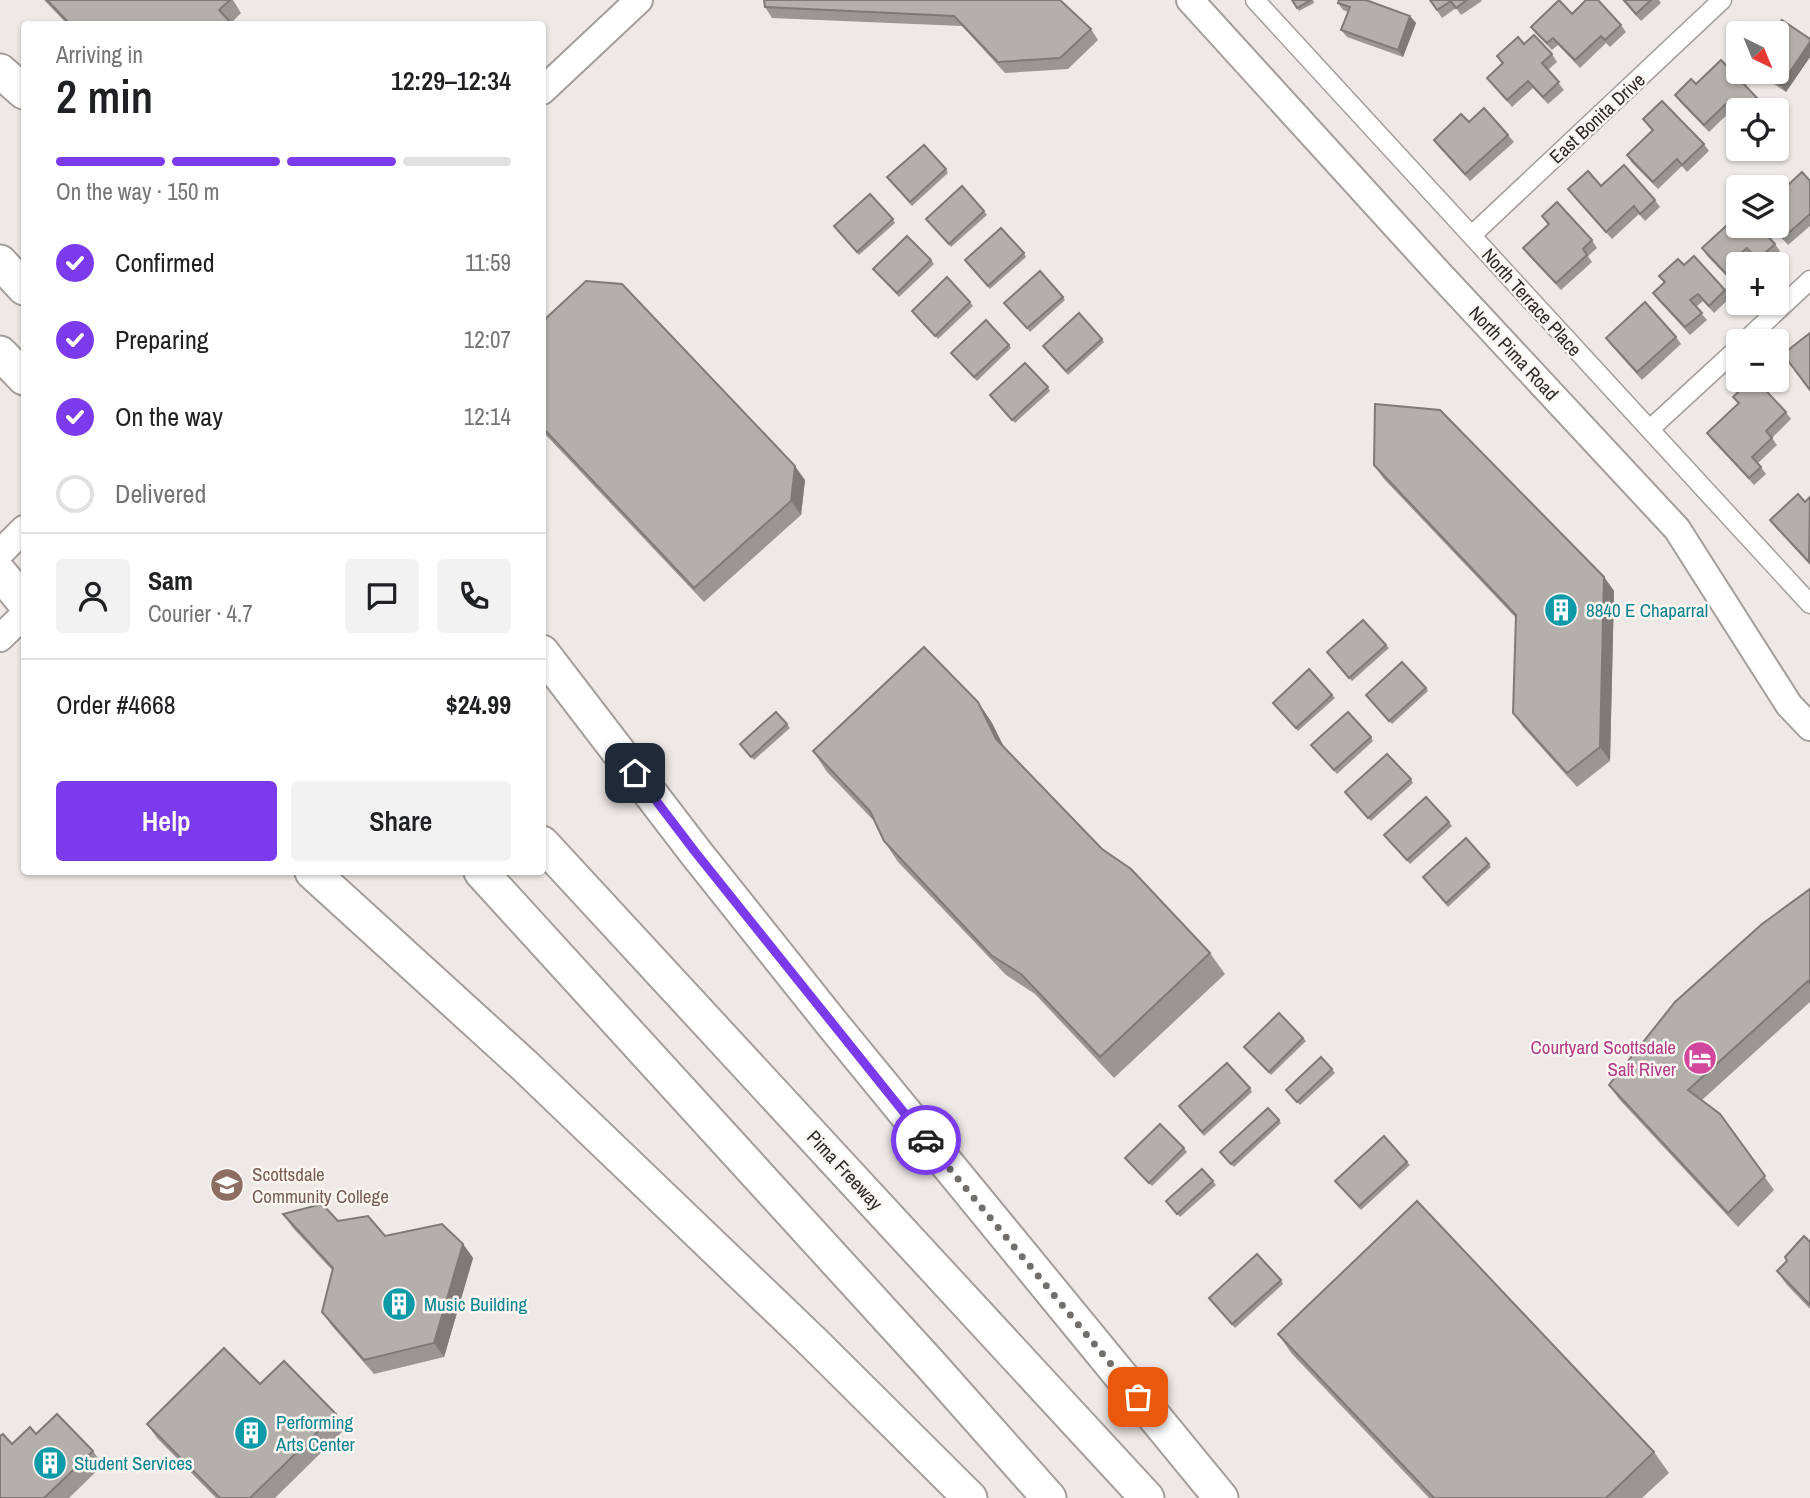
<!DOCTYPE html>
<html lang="en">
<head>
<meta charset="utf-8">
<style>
  body { margin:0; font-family:"Archivo Narrow",sans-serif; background:#f2f2f2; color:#202124; height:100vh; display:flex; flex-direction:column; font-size:26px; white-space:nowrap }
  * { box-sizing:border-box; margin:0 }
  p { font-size:23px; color:#757577 }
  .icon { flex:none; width:38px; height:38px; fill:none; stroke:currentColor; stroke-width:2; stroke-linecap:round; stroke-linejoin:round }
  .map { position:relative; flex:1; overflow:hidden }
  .side { position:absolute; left:21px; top:21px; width:525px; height:854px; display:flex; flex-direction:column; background:#fff; border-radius:7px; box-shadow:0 2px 5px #0004 }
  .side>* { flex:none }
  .needle { width:46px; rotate:137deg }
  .buttons { position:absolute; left:1726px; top:21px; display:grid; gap:14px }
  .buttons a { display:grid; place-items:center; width:63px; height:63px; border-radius:7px; background:#fff; box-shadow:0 2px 5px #0004; font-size:35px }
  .pin { position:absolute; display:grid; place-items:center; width:60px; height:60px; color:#fff; margin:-30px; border-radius:14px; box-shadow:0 4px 10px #0006 }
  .courier { position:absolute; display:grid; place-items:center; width:70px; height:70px; margin:-35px; border:5px solid #7c3aed; border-radius:50%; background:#fff; color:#222; box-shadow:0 2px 9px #0007 }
  .overview em { font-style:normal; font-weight:600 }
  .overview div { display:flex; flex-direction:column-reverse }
  .overview { display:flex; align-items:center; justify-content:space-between; height:119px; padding:0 35px }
  h1 { font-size:46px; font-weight:600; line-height:52px }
  .bar { display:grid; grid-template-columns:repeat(4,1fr); gap:10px 7px; align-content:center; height:84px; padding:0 35px }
  .bar i { height:9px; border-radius:5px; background:#e0e0e0 }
  .bar .on { background:#7c3aed }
  .bar p { grid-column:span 4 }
  .line { display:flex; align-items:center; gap:18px; padding:0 35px; border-top:2px solid #e0e0e0 }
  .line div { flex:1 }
  .round { display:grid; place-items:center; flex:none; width:74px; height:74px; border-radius:7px; background:#f2f2f2 }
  ol { padding:0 35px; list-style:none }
  li { display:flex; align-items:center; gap:21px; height:77px }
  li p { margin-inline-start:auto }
  li .icon { padding:7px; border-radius:50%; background:#7c3aed; color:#fff; stroke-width:4 }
  li:last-child { color:#757577 }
  li i { width:38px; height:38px; border:4px solid #e0e0e0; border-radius:50% }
  .primary-button { display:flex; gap:14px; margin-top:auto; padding:14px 35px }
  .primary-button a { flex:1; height:80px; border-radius:7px; background:#7c3aed; color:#fff; font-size:28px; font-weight:600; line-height:80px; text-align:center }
  .primary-button a+a { background:#f2f2f2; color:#202124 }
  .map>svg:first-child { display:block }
</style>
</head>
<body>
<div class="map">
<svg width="1810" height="1498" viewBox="0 0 1810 1498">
  <rect width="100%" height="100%" fill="#eee9e6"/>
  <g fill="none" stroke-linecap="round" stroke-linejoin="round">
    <g stroke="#a39e9b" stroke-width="21">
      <g id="street">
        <path d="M1255,0L1810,604"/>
        <path d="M1472,235L1722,0"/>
        <path d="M1745,341L1810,280"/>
        <path d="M1650,429L1738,348"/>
      </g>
    </g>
    <g stroke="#a39e9b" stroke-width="30">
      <g id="secondary">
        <path d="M1190,0L1434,268L1677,529L1789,705L1810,727"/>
        <path d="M542,91L639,0"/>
        <path d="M0,553L24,529"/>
        <path d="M0,638L24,615"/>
      </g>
    </g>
    <g stroke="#a39e9b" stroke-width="37">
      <g id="highway">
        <path d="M0,71L24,92"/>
        <path d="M0,262L24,288"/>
        <path d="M0,353L24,378"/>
        <path d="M0,573L24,602"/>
        <path d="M542,652L696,853L834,1026L1221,1498"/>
        <path d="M542,843L1147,1498"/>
        <path d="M312,872L525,1066L814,1343L970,1498"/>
        <path d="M481,872L931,1365L1049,1498"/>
      </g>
    </g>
    <use href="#street" stroke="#fff" stroke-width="18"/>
    <use href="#secondary" stroke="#fff" stroke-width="26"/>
    <use href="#highway" stroke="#fff" stroke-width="33"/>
  </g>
  <g fill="#9a9693">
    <path d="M44,0H233L241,13L231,23L232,24H67Z"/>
    <path d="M1060,0L1091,29L1098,40L1068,69L1005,73L962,26L772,18L765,7Z"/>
    <path d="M1292,0H1313L1314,3L1299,11Z"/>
    <path d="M1430,0H1481L1482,1L1461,15L1456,8L1442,18Z"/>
    <path d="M1622,0H1659L1661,3L1641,21Z"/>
    <path d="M1338,3H1373L1410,16L1416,23L1403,57L1347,37L1341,30L1348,12L1343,10Z"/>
    <path d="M1572,14L1621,25L1626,32L1610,47L1606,43L1580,68L1558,45L1552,50L1536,34L1531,27Z"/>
    <path d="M1810,39V57L1786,92L1756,72H1776Z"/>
    <path d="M1524,44L1552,54L1557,62L1548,70L1564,90L1548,104L1533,88L1512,107L1487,78L1502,64L1497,56Z"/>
    <path d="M1696,84L1758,99L1763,106L1758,110H1738V114L1733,109L1709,132L1680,102L1675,95Z"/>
    <path d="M1643,119L1704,144L1709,151L1687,172L1682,166L1658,189L1632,163L1627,155L1652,131Z"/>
    <path d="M1469,122L1508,135L1514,142L1470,181L1439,147L1434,140Z"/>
    <path d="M946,169L948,173L912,206L887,177Z"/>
    <path d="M1810,181V226L1788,245L1771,226H1776L1788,185Z"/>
    <path d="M1601,186L1655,200L1660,207L1645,221L1639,214L1612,239L1573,196L1568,189Z"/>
    <path d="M984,211L987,215L951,247L926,219Z"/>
    <path d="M1542,216L1592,240L1597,248L1588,256L1592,262L1561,290L1528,255L1523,248L1548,225Z"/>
    <path d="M893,219L895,223L859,255L834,226Z"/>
    <path d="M1775,244L1780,251L1766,264H1760L1752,255L1746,261L1738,264V288L1707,256L1702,248Z"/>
    <path d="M1024,253L1026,257L990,289L965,260Z"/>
    <path d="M931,260L934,264L899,297L873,269Z"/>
    <path d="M1684,265L1725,290L1731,297L1714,313L1703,301L1696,307L1707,320L1690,335L1658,300L1653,293L1664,283L1659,276Z"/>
    <path d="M1063,297L1065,300L1030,332L1004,303Z"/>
    <path d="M970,302L973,306L938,339L912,311Z"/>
    <path d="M542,322L805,480L801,515L704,602L542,431Z"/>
    <path d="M1676,337L1681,344L1642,380L1611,345L1606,338Z"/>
    <path d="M1102,339L1104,342L1068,375L1043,346Z"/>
    <path d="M1009,345L1011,348L977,381L951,353Z"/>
    <path d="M1048,387L1050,391L1015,423L990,395Z"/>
    <path d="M1733,397L1786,412L1791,419L1772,438L1777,445L1758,463L1766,474L1754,485L1712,440L1707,433L1738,404Z"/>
    <path d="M1374,465L1604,577L1614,591L1610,761L1577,787L1523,727L1513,713L1516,618L1384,479Z"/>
    <path d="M1810,497V565L1775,527L1770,520L1805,502Z"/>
    <path d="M1386,645L1389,648L1352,681L1327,652Z"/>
    <path d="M1426,688L1428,691L1392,724L1366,695Z"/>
    <path d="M1332,695L1335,698L1298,731L1273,703Z"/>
    <path d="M978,702L992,723L1004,748L1102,849L1210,953L1225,974L1114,1078L1035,994L1006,975L898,862L884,841L875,822L827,772L813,751Z"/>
    <path d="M787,724L790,728L754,760L743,747Z"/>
    <path d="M1371,737L1373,741L1337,774L1314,748Z"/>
    <path d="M1411,779L1413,783L1371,821L1345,792Z"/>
    <path d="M1449,822L1452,826L1410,864L1384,835Z"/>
    <path d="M1489,864L1491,867L1448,907L1423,877Z"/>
    <path d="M1810,889V1002L1702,1100L1720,1114L1774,1190L1738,1227L1619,1099L1609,1085Z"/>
    <path d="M1303,1038L1306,1041L1271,1075L1244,1047Z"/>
    <path d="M1332,1069L1335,1073L1300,1105L1286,1090Z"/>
    <path d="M1250,1088L1252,1092L1204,1136L1179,1106Z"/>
    <path d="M1279,1120L1281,1123L1234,1167L1220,1152Z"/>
    <path d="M1184,1148L1187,1152L1152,1186L1125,1158Z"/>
    <path d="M1407,1162L1410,1165L1361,1210L1335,1181Z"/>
    <path d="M1213,1181L1216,1185L1180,1217L1166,1201Z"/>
    <path d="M283,1214L338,1221L385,1236L463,1244L473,1258L444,1357L374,1374L332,1326L322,1312L333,1271L293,1228Z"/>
    <path d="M1810,1242V1309L1787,1285L1777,1271Z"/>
    <path d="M1281,1280L1283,1284L1235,1328L1209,1298Z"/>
    <path d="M1278,1334L1654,1452L1669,1473L1642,1498H1429L1292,1354Z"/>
    <path d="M336,1414L346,1428L275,1498H216L157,1438L147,1424Z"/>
    <path d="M36,1434L93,1451L103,1465L69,1498H0L12,1444Z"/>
  </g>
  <g fill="#7d7a78">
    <path d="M1410,16L1416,23L1403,57L1398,50Z"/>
    <path d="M1810,42V57L1786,92L1781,85Z"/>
    <path d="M795,466L805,480L801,515L791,501Z"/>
    <path d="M1604,577L1614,591L1610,761L1600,747Z"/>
    <path d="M978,702L992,723L1010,759L996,739Z"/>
    <path d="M463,1244L473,1258L444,1357L434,1343Z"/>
  </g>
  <g fill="#b3afab" stroke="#7d7a78" stroke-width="2">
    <path d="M47,0H230L219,10L232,24H70Z"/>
    <path d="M764,0H1060L1091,29L1060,58L998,62L954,16L765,7Z"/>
    <path d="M1292,0H1311L1297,8Z"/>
    <path d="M1339,0H1366L1410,16L1398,50L1341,30L1350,7L1338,3Z"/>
    <path d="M1430,0H1467L1456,8L1451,1L1437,10Z"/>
    <path d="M1559,0L1572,14L1586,0H1598L1621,25L1605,40L1601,36L1575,60L1553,38L1547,43L1531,27Z"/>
    <path d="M1624,0H1651L1636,14Z"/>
    <path d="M1782,20L1810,39V42L1781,85L1761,72H1776V33H1773Z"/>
    <path d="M1534,35L1552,54L1542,63L1559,82L1543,97L1528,81L1507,100L1487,78L1503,63L1497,56L1518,37L1524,44Z"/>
    <path d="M1738,45V56L1733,52Z"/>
    <path d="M1721,60L1758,99L1746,110H1738V113L1728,102L1704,125L1675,95L1691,79L1696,84Z"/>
    <path d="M1662,101L1704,144L1682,165L1677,159L1653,182L1627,155L1653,130L1643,119Z"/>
    <path d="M1484,108L1508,135L1465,174L1434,140L1461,114L1469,122Z"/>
    <path d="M924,145L946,169L910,202L887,177Z"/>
    <path d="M1624,165L1655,200L1640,214L1634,206L1606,232L1568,189L1588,171L1601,186Z"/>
    <path d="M1802,172L1810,181V214L1783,238L1772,226H1776V187H1773L1783,179L1788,185Z"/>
    <path d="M962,186L984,211L949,244L926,219Z"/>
    <path d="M870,194L893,219L857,252L834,226Z"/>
    <path d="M1557,202L1592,240L1583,249L1587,255L1556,283L1523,248L1549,224L1542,216Z"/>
    <path d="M1738,215V226H1758L1775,244L1757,260L1747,248L1740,254L1750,264H1738V279L1734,282L1702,248Z"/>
    <path d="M1001,228L1024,253L988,286L965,260Z"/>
    <path d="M907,236L931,260L897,293L873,269Z"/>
    <path d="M1694,256L1725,290L1709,306L1698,294L1690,300L1702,313L1685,327L1653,293L1665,282L1659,276L1678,259L1684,265Z"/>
    <path d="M1040,271L1063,297L1027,328L1004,303Z"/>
    <path d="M947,277L970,302L935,336L912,311Z"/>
    <path d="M586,281L622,284L795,466L791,501L694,588L542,427V322Z"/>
    <path d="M1645,302L1676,337L1637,372L1606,338Z"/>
    <path d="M1079,313L1102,339L1066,371L1043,346Z"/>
    <path d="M986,320L1009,345L974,377L951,353Z"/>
    <path d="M1810,333V390L1783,354Z"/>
    <path d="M1025,363L1048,387L1012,420L990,395Z"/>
    <path d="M1751,380H1756L1786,412L1766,431L1772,438L1752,457L1761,467L1749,478L1707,433L1739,403L1733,397Z"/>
    <path d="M1375,404L1440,410L1604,577L1600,747L1567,773L1513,713L1516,615L1374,465Z"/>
    <path d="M1798,494L1805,502L1810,497L1809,562L1770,520Z"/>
    <path d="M1363,620L1386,645L1349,678L1327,652Z"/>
    <path d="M924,647L978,702L996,739L1102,849L1131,869L1210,953L1100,1057L1021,974L991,955L884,841L870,811L813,751Z"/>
    <path d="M1402,662L1426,688L1389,721L1366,695Z"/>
    <path d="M1309,669L1332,695L1296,728L1273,703Z"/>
    <path d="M776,712L787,724L751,757L740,744Z"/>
    <path d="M1348,712L1371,737L1334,770L1311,745Z"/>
    <path d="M1387,754L1411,779L1368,818L1345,792Z"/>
    <path d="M1426,797L1449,822L1407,860L1384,835Z"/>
    <path d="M1466,838L1489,864L1446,903L1423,877Z"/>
    <path d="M1810,889V983L1808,981L1688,1090L1720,1114L1765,1176L1728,1213L1609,1085L1675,1002L1762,924Z"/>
    <path d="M1279,1013L1303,1038L1269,1072L1244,1047Z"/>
    <path d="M1321,1057L1332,1069L1297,1102L1286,1090Z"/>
    <path d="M1227,1063L1250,1088L1202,1132L1179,1106Z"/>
    <path d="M1268,1108L1279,1120L1231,1164L1220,1152Z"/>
    <path d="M1160,1124L1184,1148L1149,1183L1125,1158Z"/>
    <path d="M1384,1136L1407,1162L1359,1206L1335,1181Z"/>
    <path d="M1202,1169L1213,1181L1177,1214L1166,1201Z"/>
    <path d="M1417,1201L1654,1452L1606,1498H1434L1278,1334Z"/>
    <path d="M322,1204L338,1221L368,1216L385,1236L442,1224L463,1244L434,1343L364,1360L322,1312L333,1268L283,1214Z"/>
    <path d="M1804,1236L1810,1242V1305L1777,1271L1787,1261L1785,1257Z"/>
    <path d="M1257,1254L1281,1280L1232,1324L1209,1298Z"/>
    <path d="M224,1348L260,1384L284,1361L336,1414L250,1498H220L147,1424Z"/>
    <path d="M57,1414L93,1451L44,1498H0V1436L3,1434L12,1444L30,1427L36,1434Z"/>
  </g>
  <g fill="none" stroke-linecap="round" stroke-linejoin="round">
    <path stroke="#716e6c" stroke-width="7" stroke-dasharray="0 12.6" d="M926,1140L1138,1397"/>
    <path stroke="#7c3aed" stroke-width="9" d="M635,773L696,853L926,1140"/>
  </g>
  <defs>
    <g id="building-disc" transform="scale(1.75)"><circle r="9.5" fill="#0f9aa8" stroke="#fcf6f3"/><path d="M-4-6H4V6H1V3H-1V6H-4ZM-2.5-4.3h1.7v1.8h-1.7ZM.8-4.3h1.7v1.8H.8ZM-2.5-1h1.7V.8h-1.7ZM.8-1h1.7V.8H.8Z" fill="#fff"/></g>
    <g id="hotel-disc" transform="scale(1.75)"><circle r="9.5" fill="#d1479c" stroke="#fcf6f3"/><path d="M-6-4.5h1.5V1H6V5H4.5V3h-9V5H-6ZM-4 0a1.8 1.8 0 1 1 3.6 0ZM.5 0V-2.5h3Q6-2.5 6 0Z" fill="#fff"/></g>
    <g id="university-disc" transform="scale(1.75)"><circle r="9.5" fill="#8d6e63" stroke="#fcf6f3"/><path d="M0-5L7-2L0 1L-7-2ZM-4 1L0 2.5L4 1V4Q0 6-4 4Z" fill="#fff"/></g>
  </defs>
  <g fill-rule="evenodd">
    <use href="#building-disc" x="1561" y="610"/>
    <use href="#hotel-disc" x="1700" y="1058"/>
    <use href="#university-disc" x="227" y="1185"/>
    <use href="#building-disc" x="399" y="1304"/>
    <use href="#building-disc" x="251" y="1433"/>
    <use href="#building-disc" x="50" y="1463"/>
  </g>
  <g text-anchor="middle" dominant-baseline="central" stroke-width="5" stroke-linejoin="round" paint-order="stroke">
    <g font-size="19" fill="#2d2b2a" stroke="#fcf6f3">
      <text transform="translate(1597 118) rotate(-43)">East Bonita Drive</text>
      <text transform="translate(1532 302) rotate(48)">North Terrace Place</text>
      <text transform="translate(1514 353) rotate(47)">North Pima Road</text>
      <text transform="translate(845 1170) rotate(47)">Pima Freeway</text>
    </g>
    <g font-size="19" fill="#0d838f" stroke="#fcf6f3" text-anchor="start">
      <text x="1586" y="610">8840 E Chaparral</text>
      <text x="424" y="1304">Music Building</text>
      <text x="276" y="1422">Performing<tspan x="276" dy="22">Arts Center</tspan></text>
      <text x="74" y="1463">Student Services</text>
    </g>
    <g font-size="19" fill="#b23c85" stroke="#fcf6f3" text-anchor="end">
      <text x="1676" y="1047">Courtyard Scottsdale<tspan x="1676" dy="22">Salt River</tspan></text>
    </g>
    <g font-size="19" fill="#785e54" stroke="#fcf6f3" text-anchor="start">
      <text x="252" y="1174">Scottsdale<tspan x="252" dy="22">Community College</tspan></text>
    </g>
  </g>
</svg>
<div class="buttons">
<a><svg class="needle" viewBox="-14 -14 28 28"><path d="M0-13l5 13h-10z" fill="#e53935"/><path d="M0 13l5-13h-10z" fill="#757577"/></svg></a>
<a><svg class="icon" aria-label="locate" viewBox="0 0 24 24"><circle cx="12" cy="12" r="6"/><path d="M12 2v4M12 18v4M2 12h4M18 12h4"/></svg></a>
<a><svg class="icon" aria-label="layers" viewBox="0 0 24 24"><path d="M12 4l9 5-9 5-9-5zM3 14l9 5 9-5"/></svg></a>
<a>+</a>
<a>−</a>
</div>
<div class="pin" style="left:1138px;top:1397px;background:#ea580c"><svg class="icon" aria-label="bag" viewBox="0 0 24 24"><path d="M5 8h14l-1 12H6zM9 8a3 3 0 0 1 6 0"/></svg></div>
<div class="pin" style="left:635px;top:773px;background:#1f2937"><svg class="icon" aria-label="home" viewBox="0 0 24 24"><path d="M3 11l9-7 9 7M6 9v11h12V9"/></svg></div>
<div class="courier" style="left:926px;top:1140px"><svg class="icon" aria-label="car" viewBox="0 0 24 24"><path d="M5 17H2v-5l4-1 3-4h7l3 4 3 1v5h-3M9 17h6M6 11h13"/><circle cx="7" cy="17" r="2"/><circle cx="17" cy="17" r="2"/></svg></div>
<section class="side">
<div class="overview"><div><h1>2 min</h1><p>Arriving in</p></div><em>12:29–12:34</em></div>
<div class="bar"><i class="on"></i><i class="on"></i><i class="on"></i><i></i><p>On the way · 150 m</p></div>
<ol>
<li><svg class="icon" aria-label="check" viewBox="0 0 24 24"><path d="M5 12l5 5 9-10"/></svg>Confirmed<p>11:59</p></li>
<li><svg class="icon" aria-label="check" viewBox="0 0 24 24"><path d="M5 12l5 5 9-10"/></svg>Preparing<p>12:07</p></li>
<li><svg class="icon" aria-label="check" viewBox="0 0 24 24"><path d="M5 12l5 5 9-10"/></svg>On the way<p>12:14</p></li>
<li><i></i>Delivered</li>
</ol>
<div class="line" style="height:126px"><a class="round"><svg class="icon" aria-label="person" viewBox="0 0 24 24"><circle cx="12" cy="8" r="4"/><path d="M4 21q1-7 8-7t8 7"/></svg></a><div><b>Sam</b><p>Courier · 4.7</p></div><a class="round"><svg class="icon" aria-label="chat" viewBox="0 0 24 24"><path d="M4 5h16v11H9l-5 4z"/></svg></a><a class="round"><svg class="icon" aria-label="phone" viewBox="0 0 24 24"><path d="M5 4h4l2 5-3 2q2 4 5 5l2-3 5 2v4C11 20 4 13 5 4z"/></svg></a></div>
<div class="line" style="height:91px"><div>Order #4668</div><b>$24.99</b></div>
<div class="primary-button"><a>Help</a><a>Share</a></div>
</section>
</div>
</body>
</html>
